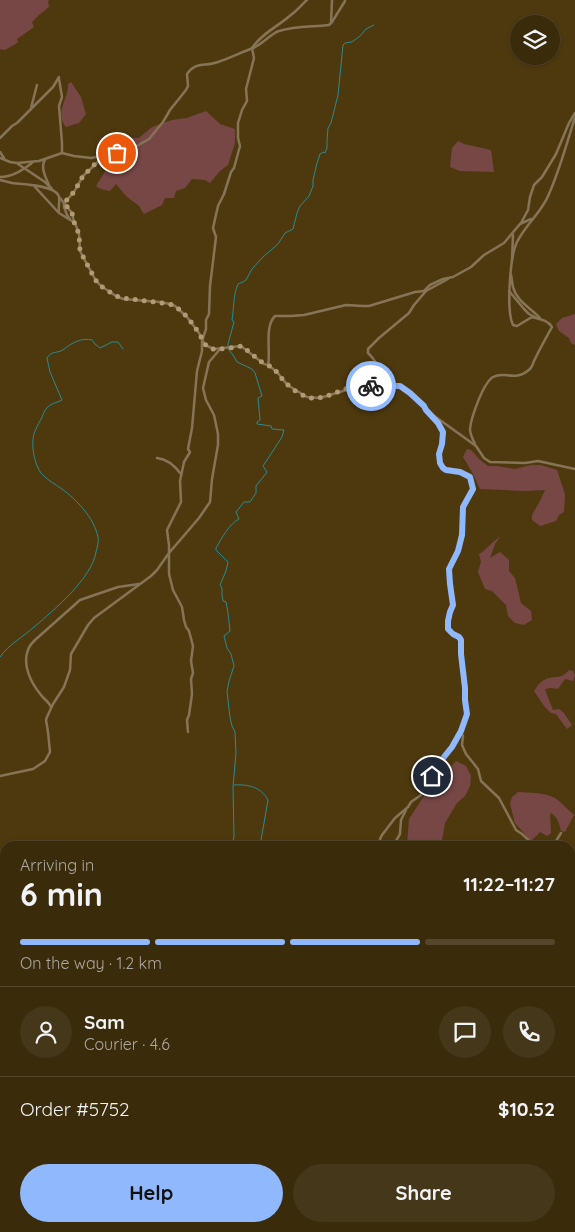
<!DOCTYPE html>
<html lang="en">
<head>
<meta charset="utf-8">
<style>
  body { margin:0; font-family:Quicksand,sans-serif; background:#453719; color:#f1f3f6; height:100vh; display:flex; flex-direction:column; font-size:19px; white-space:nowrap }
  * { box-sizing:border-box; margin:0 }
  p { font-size:16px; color:#aba79d }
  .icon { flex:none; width:28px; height:28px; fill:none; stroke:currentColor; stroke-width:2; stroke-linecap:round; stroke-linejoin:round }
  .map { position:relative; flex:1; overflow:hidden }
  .side { position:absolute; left:0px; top:841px; width:575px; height:391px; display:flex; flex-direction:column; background:#3a2b0b; border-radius:15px 15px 0 0; box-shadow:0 1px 4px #0004,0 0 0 1px #54472c }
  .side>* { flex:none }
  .fabs { position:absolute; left:510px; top:15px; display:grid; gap:10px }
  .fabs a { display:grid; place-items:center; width:50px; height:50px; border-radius:50%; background:#3a2b0b; box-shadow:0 1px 4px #0004,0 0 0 1px #54472c; font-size:25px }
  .pin { position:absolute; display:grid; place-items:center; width:42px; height:42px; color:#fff; margin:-21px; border:2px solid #fff; border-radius:50%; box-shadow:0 1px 5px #0007 }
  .courier { position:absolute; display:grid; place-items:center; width:50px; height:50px; margin:-25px; border:4px solid #90b8fd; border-radius:50%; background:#fff; color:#222; box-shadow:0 1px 6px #0007 }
  .headline em { font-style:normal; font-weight:800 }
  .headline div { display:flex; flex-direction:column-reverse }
  .headline { display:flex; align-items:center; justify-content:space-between; height:85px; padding:0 20px }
  h1 { font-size:32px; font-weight:800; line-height:38px }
  .bar { display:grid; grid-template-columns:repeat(4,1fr); gap:8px 5px; align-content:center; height:60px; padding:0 20px }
  .bar i { height:6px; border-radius:4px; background:#54472c }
  .bar .on { background:#90b8fd }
  .bar p { grid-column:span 4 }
  .line { display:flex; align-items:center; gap:12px; padding:0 20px; border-top:1px solid #54472c }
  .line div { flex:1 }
  .round { display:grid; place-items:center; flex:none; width:52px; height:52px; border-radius:26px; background:#453719 }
  .primary-button { display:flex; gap:10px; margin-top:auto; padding:10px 20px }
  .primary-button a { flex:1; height:58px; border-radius:30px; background:#90b8fd; color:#111; font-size:20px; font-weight:800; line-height:58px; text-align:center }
  .primary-button a+a { background:#453719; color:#f1f3f6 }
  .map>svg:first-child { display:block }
</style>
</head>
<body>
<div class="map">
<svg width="575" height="1232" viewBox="0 0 575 1232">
  <rect width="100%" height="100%" fill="#4e390f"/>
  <g fill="#774746">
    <path d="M0,0H49L48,2L49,7L39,15L32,22L34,27L17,39L18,42L17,43L5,50L0,49Z"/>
    <path d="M71,82L81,97L86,114L79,123L66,127C54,112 69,99 68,84Z"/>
    <path d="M206,111L220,124L235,129V143L228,165L220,171L210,183L205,180L192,179L185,188L176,191L174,198H165L162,205L144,214L139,206L126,196L116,184L110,191L101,189L96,186L106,170L118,160L122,145L126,138H139L152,127L172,120L187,118Z"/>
    <path d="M458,141L464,144L491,150L494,172L460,171L450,167L452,148Z"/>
    <path d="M575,314V345L571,343L569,338L559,331L556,324L562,318Z"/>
    <path d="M467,449L471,450L480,460L488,466H497L515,469L531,465H541L557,470L565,494L564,512L559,515L556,521L540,526L532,520V515L541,499L545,490L526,491L480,489L472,472L463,457Z"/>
    <path d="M500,537L495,544L490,558L500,552L509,560V571L515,578L521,603L531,611L532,620L524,625L515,623L508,616L506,605L492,591L485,589L478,572L481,562L479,554C488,549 491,542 500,537Z"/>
    <path d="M569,670L573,671L575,675L573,681L565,679L558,689L551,688L545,689L547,695L553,710L559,709L564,713L572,725L567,729L556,714L551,713L544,706L534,691C537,686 541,681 546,679C556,675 561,680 569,670Z"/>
    <path d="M456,761L466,766L471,776L470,786L465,796L457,803L445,823L441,846H407L409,819L424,796Z"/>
    <path d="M518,792C531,793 549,792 559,801C564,805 568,810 574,815L565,832L561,831C559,824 558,816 550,813L551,833L547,836L540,832L531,841L515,823L510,804L512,797Z"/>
  </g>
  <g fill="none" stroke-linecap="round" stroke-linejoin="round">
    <g stroke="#298b91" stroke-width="1">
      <path d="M0,657C9,644 23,637 34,627C54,610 92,578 96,552C97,548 99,541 98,537C94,518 77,500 62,489C55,484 47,480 41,473C35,465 32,450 33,440C33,433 38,425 41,419C43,416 44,411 46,409C50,403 57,403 62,400L50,372L47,358C51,352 54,353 61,351C63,350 67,347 68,346C76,341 83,338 92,340L95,344L100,348L112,342H118L123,349"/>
      <path d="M234,785C248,784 261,787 268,800L260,846"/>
      <path d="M232,846L234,836L233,787L236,753L235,732L232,726L230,717L227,692L229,681L234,666L231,654L227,648L224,636L230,631C229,621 228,611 226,602L223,601L222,595V588L220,585L226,571L228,562L216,550V548C222,538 229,524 239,519L236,512L244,502H250L256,493V486L267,472L263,466L282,437L284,430L272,429L271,426L257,424V422L260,420L258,398L262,396L255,373L252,369L237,362L233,355L228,349V344L234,322L232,320C234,309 233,295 238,284L243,282L246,280L252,269L263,257L278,244L285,233L293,229L297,213L300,206L309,196L313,186V180L317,163L320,154L323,152L325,153L327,148V140L328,128L331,123L338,95L343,45L345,43L352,42L360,36L366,29L374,25"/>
      <path d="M0,974L5,979"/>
      <path d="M570,1209L575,1208"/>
      <path d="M434,1228L440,1232"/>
      <path d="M562,1228L563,1232"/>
      <path d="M505,1232L517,1228"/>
    </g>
    <g stroke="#298b91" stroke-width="5">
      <path d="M0,1063L5,1064"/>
      <path d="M0,1085L5,1086"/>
      <path d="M195,1228L198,1232"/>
    </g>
    <g stroke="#867456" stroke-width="2.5">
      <path d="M331,23L332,0"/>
      <path d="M59,79L62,97L59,106L62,143V153"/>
      <path d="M31,108L37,85"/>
      <path d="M0,138L12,126L17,123L53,87L59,77"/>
      <path d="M0,152L4,158"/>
      <path d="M108,153L119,149L124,150"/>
      <path d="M0,158L10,162L17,163L39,161L62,153L74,156L91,158L117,153L135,147L149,139L163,122L170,110L186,90L188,86L187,74C196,61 205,67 218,62C230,58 242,52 253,48C263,44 270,34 279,31C296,26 312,27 329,25L332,22L345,1"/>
      <path d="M45,160C40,167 46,178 49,185"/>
      <path d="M18,164L45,182L52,189"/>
      <path d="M0,177C13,177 22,170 32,163"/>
      <path d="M0,180C4,181 8,182 12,183C22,184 57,185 59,197C60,202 58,208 59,213L75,223L79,234L80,251L95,279L99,284L104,288L116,296L123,299L160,302L170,304L175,306L187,317L199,333L205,345L214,349L241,346L264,364L268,365L277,372L284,381L289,386L307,397L320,398L356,387L376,385L400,386L410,393L433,415L476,446L484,458L490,462L525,463L538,461L575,469"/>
      <path d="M35,187L58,212"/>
      <path d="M60,198L72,213L74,222"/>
      <path d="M70,219L67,215L64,207V203L74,192L83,176L104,156"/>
      <path d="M521,223L528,210L530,197L534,185L542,177L556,154L569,123L575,113"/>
      <path d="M512,260L513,235"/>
      <path d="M511,275C512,279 512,283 513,287C517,302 531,308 540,318"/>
      <path d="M509,291L524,309L529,314L537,318"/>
      <path d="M268,365C271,351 264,327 275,316H291L304,315L346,305L363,306H369L415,292L424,291L430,285L443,279L453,277L471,267L484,255L504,243L520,224L531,219"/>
      <path d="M389,385L384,381V374C378,368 375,359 368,353V349L379,338L409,313L414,305L426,291L448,279"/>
      <path d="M475,444C473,440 470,434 470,429C471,418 483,383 493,377C505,370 514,383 530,369C533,366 533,362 535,359C540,348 546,338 552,327C548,320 539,319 532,317L517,326L513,325C506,311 510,256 517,242C526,224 542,212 549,194C560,169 567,143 575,117"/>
      <path d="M157,458C167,459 175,466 181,474"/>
      <path d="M51,707C49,702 44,699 41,695C31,683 22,665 28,650C29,646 32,643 35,640L80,600L118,587L139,584"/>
      <path d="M188,732L187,720L189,715L192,694L191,679L193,673L191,661L193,646L189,631L186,627L184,620L182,607L173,590L169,574V553L199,518L210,502L212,479L218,445V434L214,415L206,400L203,388L209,362L221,348"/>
      <path d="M461,732L463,736L462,745L466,754L478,769L481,781L499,798L516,830L522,834L535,846"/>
      <path d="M0,776L33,769L45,761L50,752L48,732L46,720L47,717L53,704L64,687L70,670L71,654L88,625L94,618L151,576L157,570L169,553V545L167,530L181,502L180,481L184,462L190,452L188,449L192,428L197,371L202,351V341L206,329V320L209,314L210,286L216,237L213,228L218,206L224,194L231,172L234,168L240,146L238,138V123L242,110L247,101L246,89L254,58L252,48C262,33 279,26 292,14C298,10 302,4 307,0"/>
      <path d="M382,846L380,839L382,835L395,818L408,807L411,802L421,795L428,785L431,776L444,757L452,747L461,731L467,714L465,700V688L461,654V640L459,637L453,634L448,629V621L450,612L453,605L449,584V569L458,551L462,535L463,507L467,498L473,489L470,477L460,472L446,470L443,468L440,463L439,454L443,444V432L437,423L429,413"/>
      <path d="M393,846L400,834L401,820L406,810"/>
      <path d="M553,846L561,833"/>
      <path d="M0,959L5,963"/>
      <path d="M0,978L5,983"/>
      <path d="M433,1228L436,1232"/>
    </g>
    <g stroke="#ae9260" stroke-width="3">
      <path d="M0,1034L5,1037"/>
      <path d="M262,1228L268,1230L286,1232"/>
    </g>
  </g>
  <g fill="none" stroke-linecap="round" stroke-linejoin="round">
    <path stroke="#b09b75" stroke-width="5" stroke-dasharray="0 9" d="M117,153L104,155L83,176L74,192L64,203L72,213L74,222L79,234L80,251L95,279L98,284L116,296L123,298L170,304C182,309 191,321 198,332C203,338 203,347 213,349C218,350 235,347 242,346L264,364C274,366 278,374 284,381C289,387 299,394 307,397C321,402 338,390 352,387C358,386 365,386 371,386"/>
    <path stroke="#90b8fd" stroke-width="6" d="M371,386H400L410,393L424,406L426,410L438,423L443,432L442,444L439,454L440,463L443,468L446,470L460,472L470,477L473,489L463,507L462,535L458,551L449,569L450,584L453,605L450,612L448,621V629L453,634L459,637L461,640V654L465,688V700L467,714L461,731L452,747L444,757L432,776"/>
  </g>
</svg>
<div class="fabs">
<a><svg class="icon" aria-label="layers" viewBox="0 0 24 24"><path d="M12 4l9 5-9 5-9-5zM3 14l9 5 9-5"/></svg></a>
</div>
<div class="pin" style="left:117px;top:153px;background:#ea580c"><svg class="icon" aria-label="bag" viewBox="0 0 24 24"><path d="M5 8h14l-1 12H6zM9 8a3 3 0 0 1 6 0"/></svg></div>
<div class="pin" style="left:432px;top:776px;background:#1f2937"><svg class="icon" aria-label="home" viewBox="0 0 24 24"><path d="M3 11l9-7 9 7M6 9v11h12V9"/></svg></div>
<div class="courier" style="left:371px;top:386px"><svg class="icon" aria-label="bike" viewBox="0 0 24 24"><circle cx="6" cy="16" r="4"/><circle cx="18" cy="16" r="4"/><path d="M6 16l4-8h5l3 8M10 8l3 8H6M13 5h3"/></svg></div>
<section class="side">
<div class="headline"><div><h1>6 min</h1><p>Arriving in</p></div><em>11:22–11:27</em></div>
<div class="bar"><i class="on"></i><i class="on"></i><i class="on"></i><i></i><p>On the way · 1.2 km</p></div>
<div class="line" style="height:90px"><a class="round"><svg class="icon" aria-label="person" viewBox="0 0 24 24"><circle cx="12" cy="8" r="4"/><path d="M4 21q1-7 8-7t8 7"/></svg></a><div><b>Sam</b><p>Courier · 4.6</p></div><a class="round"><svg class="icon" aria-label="chat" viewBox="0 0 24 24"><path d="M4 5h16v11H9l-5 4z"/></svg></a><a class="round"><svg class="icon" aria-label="phone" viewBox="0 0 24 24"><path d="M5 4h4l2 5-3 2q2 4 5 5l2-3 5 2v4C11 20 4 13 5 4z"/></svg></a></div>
<div class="line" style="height:65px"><div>Order #5752</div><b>$10.52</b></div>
<div class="primary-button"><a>Help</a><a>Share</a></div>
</section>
</div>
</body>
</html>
